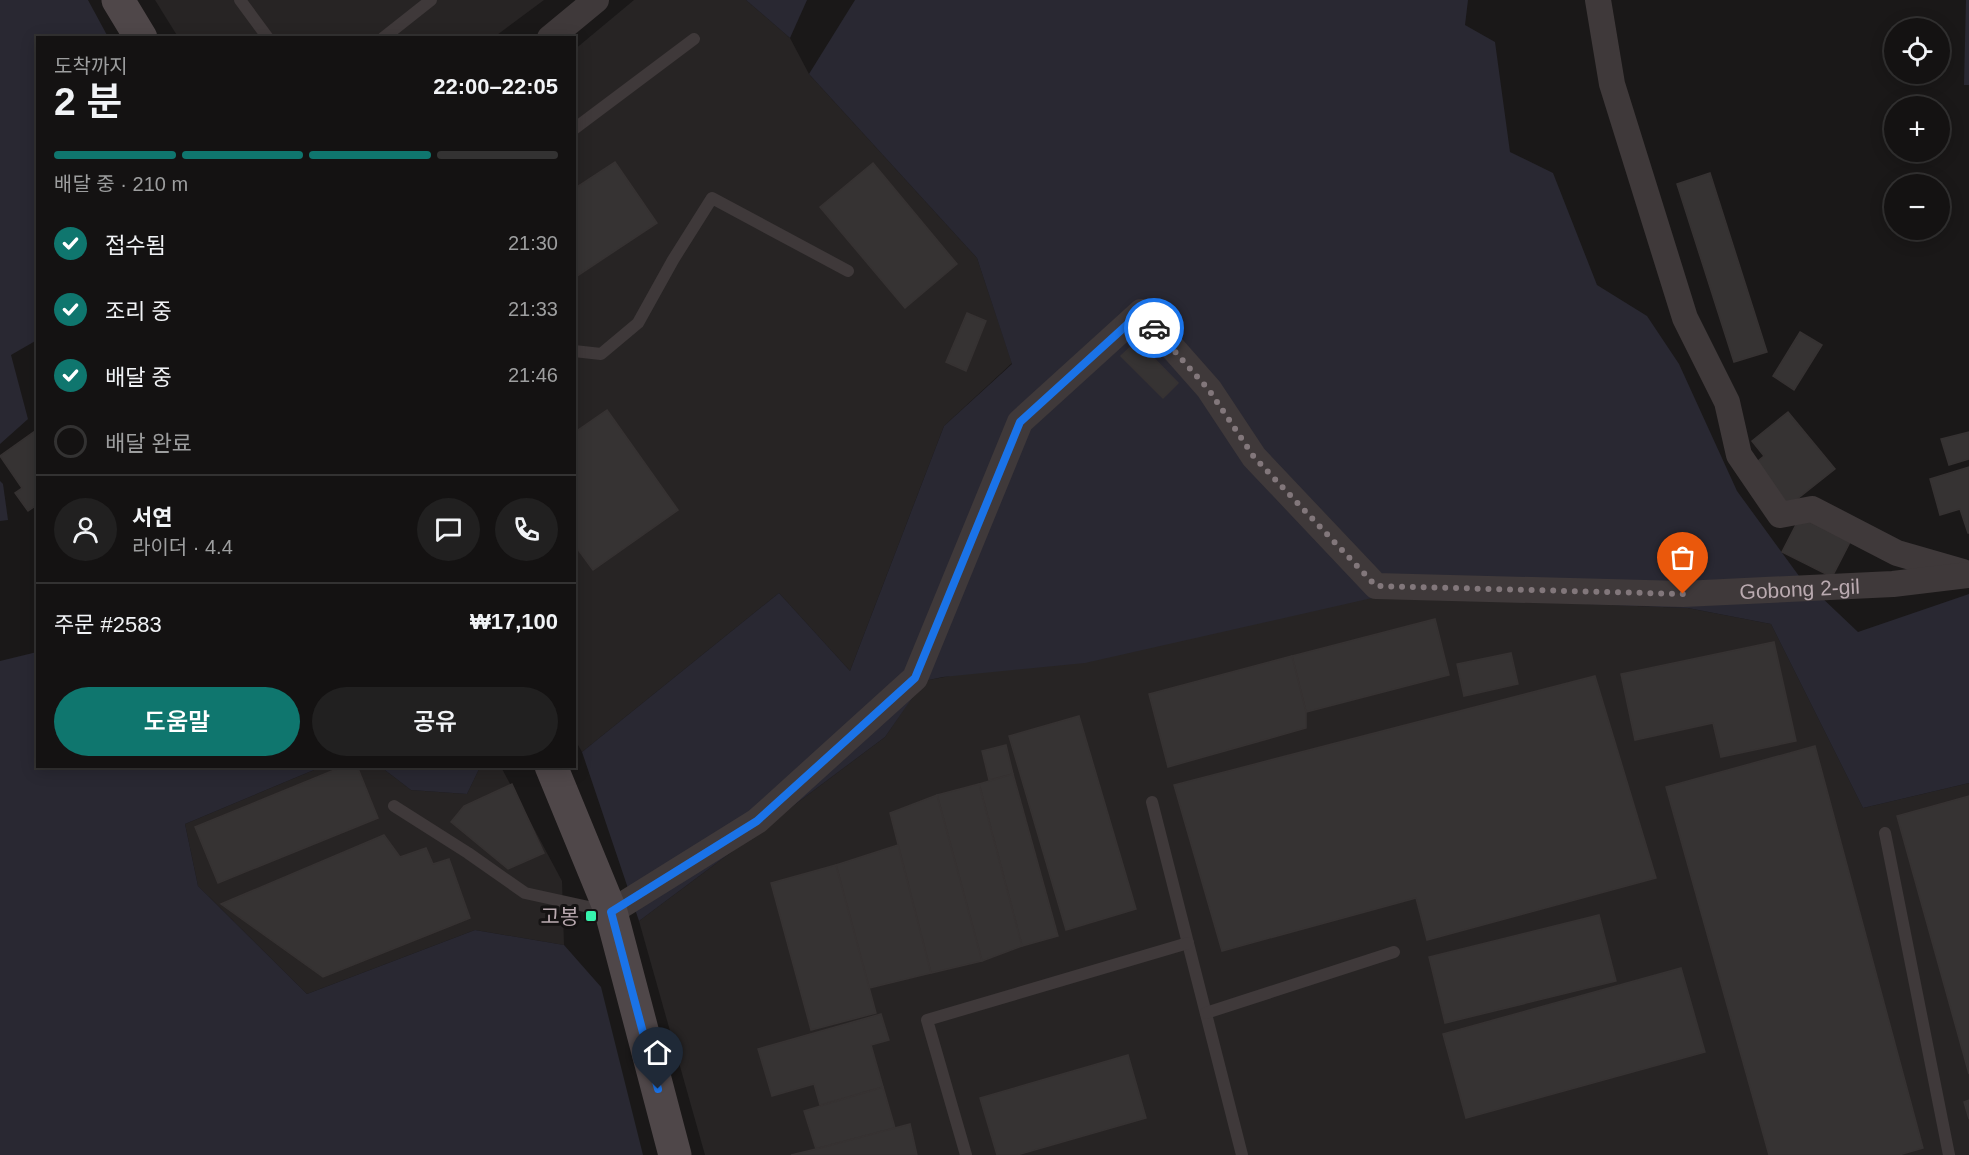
<!DOCTYPE html>
<html lang="ko">
<head>
<meta charset="utf-8">
<style>
  body { margin:0; font-family:Arial,"Noto Sans KR",sans-serif; background:#212020; color:#f1f3f6; height:100vh; display:flex; flex-direction:column; font-size:22px; white-space:nowrap }
  * { box-sizing:border-box; margin:0 }
  p { font-size:20px; color:#9d9e9f }
  .icon { flex:none; width:33px; height:33px; fill:none; stroke:currentColor; stroke-width:2; stroke-linecap:round; stroke-linejoin:round }
  .map { position:relative; flex:1; overflow:hidden }
  .panel { position:absolute; left:36px; top:36px; width:540px; height:732px; display:flex; flex-direction:column; background:#141212; border-radius:0px; box-shadow:0 3px 15px #0003,0 0 0 2px #333232 }
  .panel>* { flex:none }
  .controls { position:absolute; left:1884px; top:18px; display:grid; gap:12px }
  .controls a { display:grid; place-items:center; width:66px; height:66px; border-radius:50%; background:#141212; box-shadow:0 3px 15px #0003,0 0 0 2px #333232; font-size:30px }
  .pin { position:absolute; display:grid; place-items:center; width:51px; height:51px; color:#fff; margin:-62px -26px; border-radius:50% 50% 50% 0; rotate:-45deg; box-shadow:0 0 6px #0007 }
  .pin .icon { rotate:45deg }
  .courier { position:absolute; display:grid; place-items:center; width:60px; height:60px; margin:-30px; border:4px solid #1a73e8; border-radius:50%; background:#fff; color:#222; box-shadow:0 2px 8px #0007 }
  .summary em { font-style:normal; font-weight:600 }
  .summary div { display:flex; flex-direction:column-reverse }
  .summary { display:flex; align-items:center; justify-content:space-between; height:102px; padding:0 18px }
  h1 { font-size:39px; font-weight:600; line-height:45px }
  .bar { display:grid; grid-template-columns:repeat(4,1fr); gap:9px 6px; align-content:center; height:72px; padding:0 18px }
  .bar i { height:8px; border-radius:4px; background:#333232 }
  .bar .current { background:#0f766e }
  .bar p { grid-column:span 4 }
  .line { display:flex; align-items:center; gap:15px; padding:0 18px; border-top:2px solid #333232 }
  .line div { flex:1 }
  .round { display:grid; place-items:center; flex:none; width:63px; height:63px; border-radius:32px; background:#212020 }
  ol { padding:0 18px; list-style:none }
  li { display:flex; align-items:center; gap:18px; height:66px }
  li p { margin-inline-start:auto }
  li .icon { padding:6px; border-radius:50%; background:#0f766e; color:#fff; stroke-width:4 }
  li:last-child { color:#9d9e9f }
  li i { width:33px; height:33px; border:3px solid #333232; border-radius:50% }
  .primary-button { display:flex; gap:12px; margin-top:auto; padding:12px 18px }
  .primary-button a { flex:1; height:69px; border-radius:36px; background:#0f766e; color:#fff; font-size:24px; font-weight:600; line-height:69px; text-align:center }
  .primary-button a+a { background:#212020; color:#f1f3f6 }
  .map>svg:first-child { display:block }
</style>
</head>
<body>
<div class="map">
<svg width="1969" height="1155" viewBox="0 0 1969 1155">
  <rect width="100%" height="100%" fill="#1a1818"/>
  <g fill="#272424">
    <path d="M155,0H544L493,38L178,37Z"/>
    <path d="M634,0H746L790,38L809,74L977,258L1012,363L944,426L850,671L779,593L582,752L574,738V50Z"/>
    <path d="M1381,596L1688,608L1771,624L1863,808L1969,783V1155H705L639,921L885,737L923,681Z"/>
    <path d="M321,767H381L411,790L467,794L480,767H501L562,881L564,945L475,930L307,994L198,886L185,824Z"/>
  </g>
  <g fill="#292832">
    <path d="M0,0H88L108,37L38,38L37,340L11,355L28,419L0,444Z"/>
    <path d="M746,0H807L790,38Z"/>
    <path d="M855,0H1468L1465,25L1495,42L1510,152L1553,173L1597,285L1647,316L1679,364L1737,491L1799,576L1858,632L1969,594V783L1863,808L1771,624L1688,608L1381,596L1085,663L943,677L924,681L885,737L639,921L582,752L779,593L850,671L944,426L1012,364L977,258L809,74Z"/>
    <path d="M1966,0H1969V85H1964Z"/>
    <path d="M0,481L3,484L8,520L0,521Z"/>
    <path d="M37,652L38,766L321,767L185,824L198,886L307,994L475,930L564,945L601,987L643,1155H0V661Z"/>
    <path d="M381,767H480L467,794L411,790Z"/>
  </g>
  <g fill="#363333" stroke="#363232" stroke-width="1.5">
    <path d="M615,162L657,223L574,278V189Z"/>
    <path d="M873,163L957,264L905,308L820,207Z"/>
    <path d="M1710,173L1767,352L1734,362L1677,184Z"/>
    <path d="M967,313L986,321L966,371L946,362Z"/>
    <path d="M1800,332L1822,345L1794,390L1773,376Z"/>
    <path d="M1137,341L1178,383L1163,398L1121,356Z"/>
    <path d="M607,410L678,510L593,570L574,544V433Z"/>
    <path d="M1788,412L1835,469L1787,507L1753,465L1764,456L1752,441Z"/>
    <path d="M38,429V504L28,511L15,493L22,488L0,456Z"/>
    <path d="M1969,432V459L1949,465L1941,439Z"/>
    <path d="M1969,467V533H1968L1960,509L1940,515L1930,479Z"/>
    <path d="M1800,517L1850,542L1832,577L1782,552Z"/>
    <path d="M1435,619L1449,675L1306,712L1292,656Z"/>
    <path d="M1774,642L1796,741L1721,757L1713,723L1635,740L1621,674Z"/>
    <path d="M1511,653L1518,684L1464,696L1457,664Z"/>
    <path d="M1292,656L1306,712V728L1168,767L1149,694Z"/>
    <path d="M1595,676L1656,878L1427,940L1416,898L1222,951L1174,785Z"/>
    <path d="M1079,716L1136,909L1066,930L1009,736Z"/>
    <path d="M1006,745L1013,774L989,780L982,751Z"/>
    <path d="M1815,746L1923,1148L1899,1155H1769L1666,787Z"/>
    <path d="M344,766H357L378,818L218,883L195,827Z"/>
    <path d="M1013,774L1058,936L1022,946L979,784Z"/>
    <path d="M512,784L544,853L508,869L451,822L464,806Z"/>
    <path d="M979,784L1022,946L982,961L937,795Z"/>
    <path d="M937,795L982,961L931,973L890,813Z"/>
    <path d="M1969,796V1074L1897,816Z"/>
    <path d="M384,835L400,857L426,848L433,864L449,859L470,918L323,977L221,904Z"/>
    <path d="M898,845L931,973L869,988L836,865Z"/>
    <path d="M836,865L876,1013L811,1030L771,883Z"/>
    <path d="M1599,915L1616,981L1445,1023L1429,957Z"/>
    <path d="M1681,968L1705,1052L1466,1118L1443,1034Z"/>
    <path d="M881,1014L889,1040L871,1045L883,1087L820,1105L814,1084L772,1096L758,1049Z"/>
    <path d="M1128,1055L1146,1118L1017,1155H997L980,1098Z"/>
    <path d="M883,1087L895,1128L816,1149L804,1111Z"/>
    <path d="M1969,1100V1119L1964,1102Z"/>
    <path d="M910,1124L917,1155H791L816,1149Z"/>
  </g>
  <g fill="none" stroke-linecap="round" stroke-linejoin="round">
    <g stroke="#3f393a" stroke-width="12">
      <path d="M240,0L268,38"/>
      <path d="M383,38L431,0"/>
      <path d="M574,129L694,39"/>
      <path d="M574,351L601,354L638,323L673,260L712,198L848,271"/>
      <path d="M1152,802L1242,1155"/>
      <path d="M394,806L468,853L525,893L607,911"/>
      <path d="M1885,833L1949,1155"/>
      <path d="M1206,1013L1394,952"/>
      <path d="M966,1155L927,1020L1188,943"/>
    </g>
    <g stroke="#3f393a" stroke-width="26">
      <path d="M1598,0L1612,84L1685,318L1727,402L1739,455L1780,515L1812,509L1897,553L1963,572"/>
      <path d="M550,38L596,0"/>
      <path id="s1" d="M611,912L757,821L915,678L1020,422L1141,312L1209,389L1254,457L1376,586L1683,594L1893,584L1969,575"/>
    </g>
    <g stroke="#4f4749" stroke-width="33">
      <path d="M118,0L141,38"/>
      <path d="M551,766L611,912L675,1155"/>
    </g>
  </g>
  <g fill="none" stroke-linecap="round" stroke-linejoin="round">
    <path stroke="#82777b" stroke-width="6" stroke-dasharray="0 10.8" d="M1154,328L1209,390L1254,457L1376,586L1683,594"/>
    <path stroke="#1a73e8" stroke-width="8" d="M658,1089L611,912L757,821L915,678L1020,422L1141,312L1154,328"/>
  </g>
  <rect fill="#36f4ad" stroke="#151313" stroke-width="2" x="585" y="910" width="12" height="12" rx="3"/>
  <g text-anchor="middle" dominant-baseline="central" stroke-width="6" stroke-linejoin="round" paint-order="stroke">
    <g font-size="21" fill="#baaab0" stroke="#151313">
      <text stroke="none"><textPath href="#s1" startOffset="1611">Gobong 2-gil</textPath></text>
    </g>
    <g font-size="21" fill="#baaab0" stroke="#151313" text-anchor="end">
      <text x="579" y="916">고봉</text>
    </g>
  </g>
</svg>
<div class="controls">
<a><svg class="icon" aria-label="locate" viewBox="0 0 24 24"><circle cx="12" cy="12" r="6"/><path d="M12 2v4M12 18v4M2 12h4M18 12h4"/></svg></a>
<a>+</a>
<a>−</a>
</div>
<div class="pin" style="left:1683px;top:594px;background:#ea580c"><svg class="icon" aria-label="bag" viewBox="0 0 24 24"><path d="M5 8h14l-1 12H6zM9 8a3 3 0 0 1 6 0"/></svg></div>
<div class="pin" style="left:658px;top:1089px;background:#1f2937"><svg class="icon" aria-label="home" viewBox="0 0 24 24"><path d="M3 11l9-7 9 7M6 9v11h12V9"/></svg></div>
<div class="courier" style="left:1154px;top:328px"><svg class="icon" aria-label="car" viewBox="0 0 24 24"><path d="M5 17H2v-5l4-1 3-4h7l3 4 3 1v5h-3M9 17h6M6 11h13"/><circle cx="7" cy="17" r="2"/><circle cx="17" cy="17" r="2"/></svg></div>
<section class="panel">
<div class="summary"><div><h1>2 분</h1><p>도착까지</p></div><em>22:00–22:05</em></div>
<div class="bar"><i class="current"></i><i class="current"></i><i class="current"></i><i></i><p>배달 중 · 210 m</p></div>
<ol>
<li><svg class="icon" aria-label="check" viewBox="0 0 24 24"><path d="M5 12l5 5 9-10"/></svg>접수됨<p>21:30</p></li>
<li><svg class="icon" aria-label="check" viewBox="0 0 24 24"><path d="M5 12l5 5 9-10"/></svg>조리 중<p>21:33</p></li>
<li><svg class="icon" aria-label="check" viewBox="0 0 24 24"><path d="M5 12l5 5 9-10"/></svg>배달 중<p>21:46</p></li>
<li><i></i>배달 완료</li>
</ol>
<div class="line" style="height:108px"><a class="round"><svg class="icon" aria-label="person" viewBox="0 0 24 24"><circle cx="12" cy="8" r="4"/><path d="M4 21q1-7 8-7t8 7"/></svg></a><div><b>서연</b><p>라이더 · 4.4</p></div><a class="round"><svg class="icon" aria-label="chat" viewBox="0 0 24 24"><path d="M4 5h16v11H9l-5 4z"/></svg></a><a class="round"><svg class="icon" aria-label="phone" viewBox="0 0 24 24"><path d="M5 4h4l2 5-3 2q2 4 5 5l2-3 5 2v4C11 20 4 13 5 4z"/></svg></a></div>
<div class="line" style="height:78px"><div>주문 #2583</div><b>₩17,100</b></div>
<div class="primary-button"><a>도움말</a><a>공유</a></div>
</section>
</div>
</body>
</html>
